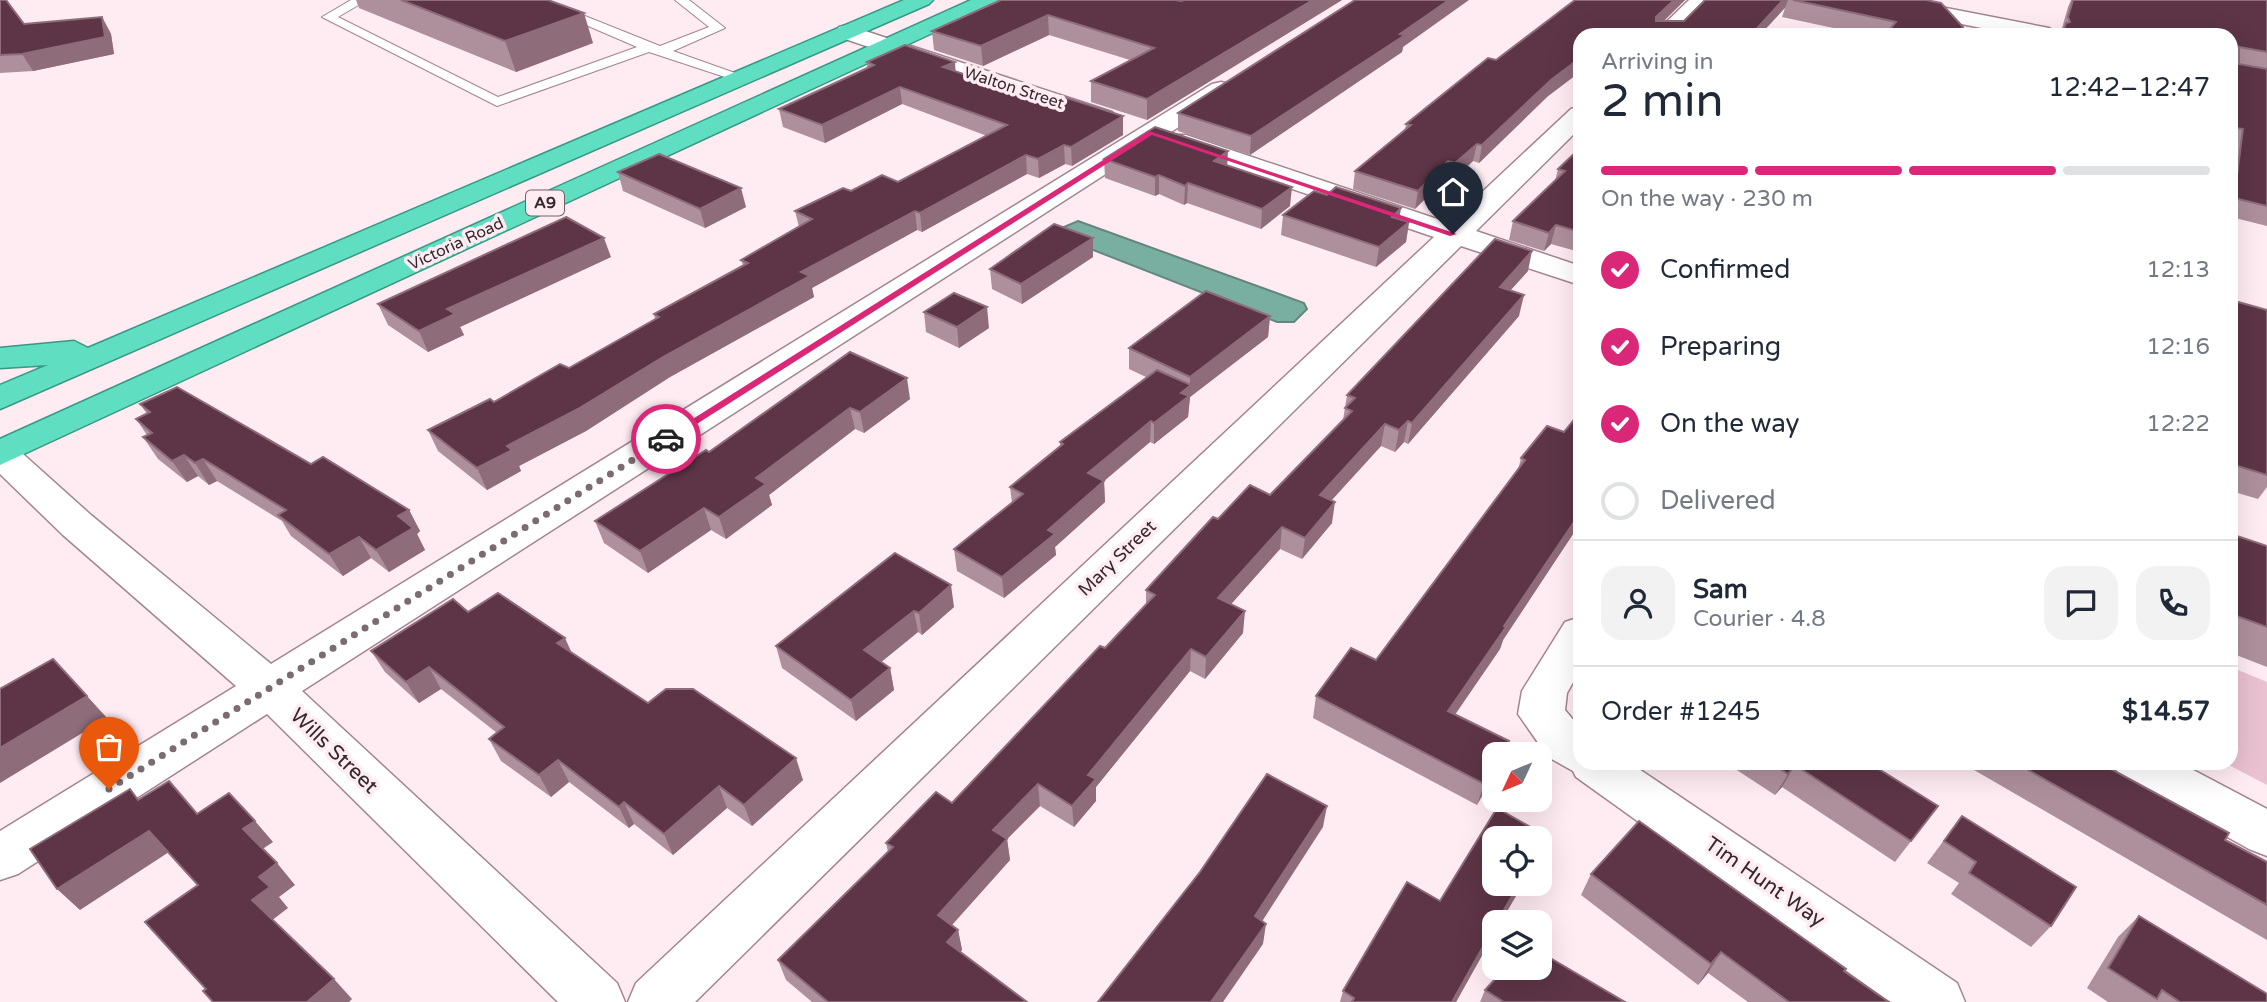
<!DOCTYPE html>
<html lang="en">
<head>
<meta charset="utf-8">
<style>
  body { margin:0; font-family:"Varela Round",sans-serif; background:#f2f2f3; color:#1f2937; height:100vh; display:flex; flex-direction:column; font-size:26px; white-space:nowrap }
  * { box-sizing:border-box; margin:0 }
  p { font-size:23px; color:#747a83 }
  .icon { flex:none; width:38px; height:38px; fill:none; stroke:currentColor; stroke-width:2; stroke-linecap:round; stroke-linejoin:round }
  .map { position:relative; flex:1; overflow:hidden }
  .side { position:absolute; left:1573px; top:28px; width:665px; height:742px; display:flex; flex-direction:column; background:#fff; border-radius:21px; box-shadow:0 7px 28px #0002 }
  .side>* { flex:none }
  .needle { width:46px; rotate:226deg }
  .fabs { position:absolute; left:1482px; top:742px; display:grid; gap:14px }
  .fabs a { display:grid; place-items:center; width:70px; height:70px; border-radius:14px; background:#fff; box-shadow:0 7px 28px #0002; font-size:35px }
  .pin { position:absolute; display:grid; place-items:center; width:60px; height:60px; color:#fff; margin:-72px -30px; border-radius:50% 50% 50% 0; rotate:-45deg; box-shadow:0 0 7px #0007 }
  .pin .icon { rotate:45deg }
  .courier { position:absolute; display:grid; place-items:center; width:70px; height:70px; margin:-35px; border:5px solid #db2777; border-radius:50%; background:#fff; color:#222; box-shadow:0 2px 9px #0007 }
  .summary em { font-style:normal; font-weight:600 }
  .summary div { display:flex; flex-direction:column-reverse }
  .summary { display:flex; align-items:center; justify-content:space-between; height:119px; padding:0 28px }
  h1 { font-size:46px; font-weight:600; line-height:52px }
  .bar { display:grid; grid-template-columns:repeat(4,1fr); gap:10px 7px; align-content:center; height:84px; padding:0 28px }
  .bar i { height:9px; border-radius:5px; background:#e0e1e3 }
  .bar .current { background:#db2777 }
  .bar p { grid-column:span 4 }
  .line { display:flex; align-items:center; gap:18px; padding:0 28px; border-top:2px solid #e0e1e3 }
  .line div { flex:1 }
  .round { display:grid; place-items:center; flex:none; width:74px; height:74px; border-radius:21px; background:#f2f2f3 }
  ol { padding:0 28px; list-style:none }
  li { display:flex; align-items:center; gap:21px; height:77px }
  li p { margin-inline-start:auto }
  li .icon { padding:7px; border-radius:50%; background:#db2777; color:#fff; stroke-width:4 }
  li:last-child { color:#747a83 }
  li i { width:38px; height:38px; border:4px solid #e0e1e3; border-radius:50% }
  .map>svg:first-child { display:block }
</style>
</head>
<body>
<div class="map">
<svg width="2267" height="1002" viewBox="0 0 2267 1002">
  <rect width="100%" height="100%" fill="#ffebf2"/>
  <path fill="#eac1d1" d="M2231,667L2267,682V785L2225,763H2231Z"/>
  <path fill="#79afa0" stroke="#64867d" stroke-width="2" d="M1078,221L1304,303L1307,309L1294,322H1277L1055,235L1059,229Z"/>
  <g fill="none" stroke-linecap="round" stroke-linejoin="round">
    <g stroke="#a38591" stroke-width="2">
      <path id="service" d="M351,0H367L338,17L498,97L637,47L528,0H545L660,46L709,27L675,0H689L725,28L673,51L749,78L737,81L649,52L497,106L322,17Z"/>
    </g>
    <g stroke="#a38591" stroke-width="3">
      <g id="minor">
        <path d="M1689,0H1712L1677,35H1653Z"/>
        <path d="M1862,0H1905L2049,28L2060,35H2016L1873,6Z"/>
        <path d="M847,25L1112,112L1116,117L1112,122H1094L839,37L836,32L839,27Z"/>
        <path d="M1221,82L1230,84L1233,89L1230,94L302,691L617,983L625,1002H558L267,714L18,874L0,880V831L236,686L63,535L0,474V441L13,445L91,515L271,664L1212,84Z"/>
        <path d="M1580,106V128L1476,231L1580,266V285L1461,246L695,1002H628L636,983L1434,237L1168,147L1164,141L1168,135H1186L1449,223L1571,109Z"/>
        <path d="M1580,617V670L1567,693L1565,710L1580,728V763H1630L1957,983L1965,1002H1890L1576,777L1573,771L1548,757L1518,714L1522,691L1565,622Z"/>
        <path d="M2113,763H2180L2267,809V856L2249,849L2120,777Z"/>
      </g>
    </g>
    <g stroke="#379884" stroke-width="3">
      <g id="trunk">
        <path d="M904,0H933L929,4L0,409V385L48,365L0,368V348L74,341L88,348Z"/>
        <path d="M971,0H999L995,4L0,465V439Z"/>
      </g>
    </g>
    <use href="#service" fill="#fff" fill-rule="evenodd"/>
    <use href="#minor" fill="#fff" fill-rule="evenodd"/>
    <use href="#trunk" fill="#60dec2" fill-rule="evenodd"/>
  </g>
  <g fill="#ae909c">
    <path d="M0,0L24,24L102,17L111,34L114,54L33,71L0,73Z"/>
    <path d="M356,0H548L593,43L516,72L359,8Z"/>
    <path d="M1001,0L1181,1L1184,0H1342L1147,120L1091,102V81L1130,60L1049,35L983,66L934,50L932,31Z"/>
    <path d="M1575,0H1685L1664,21H1684L1705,0H1926L1959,35H1866L1782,17L1785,8L1580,35L1547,97L1479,163L1473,161L1452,181L1445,179L1415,209L1353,189L1355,171L1405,130L1406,124L1496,60Z"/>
    <path d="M2071,0H2267V226L2231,217V153L2232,146H2231V35H2060L2068,7Z"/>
    <path d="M1403,47L1402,52L1250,155L1178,131V113Z"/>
    <path d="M867,62L956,71L1050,104L1123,116V135L1072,166L1065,164L1039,178L1027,174L922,232L917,230L812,288L814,297L670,377L586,431L519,466L521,471L487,490L438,451L428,430L569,368L655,319L654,314L743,265L741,260L799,227L795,211L851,191L898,182L987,136L902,104L825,143L783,127L779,109L867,68Z"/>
    <path d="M1580,148V246L1576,251L1551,244L1544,251L1509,240L1513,221L1555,181L1558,169Z"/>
    <path d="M1104,159L1227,165L1290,206L1261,229L1187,203L1184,205L1159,194L1155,196L1105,178Z"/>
    <path d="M618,172L746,207L705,228L623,191Z"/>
    <path d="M1327,195L1409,222L1406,242L1376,267L1281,235L1283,215Z"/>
    <path d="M1093,238V257L1022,304L992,289L990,269Z"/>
    <path d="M611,257L460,327L464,335L428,352L388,325L378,304Z"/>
    <path d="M1528,271L1510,291L1519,316L1408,444L1404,442L1395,452L1381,446L1332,500V523L1302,559L1280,549L1231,604L1243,633L1205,679L1190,671L1096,787V801L1074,827L1040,806L1007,839L1010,860L952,925L958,930L962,950L960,952L1027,1002H812L786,980L778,960L888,852L886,843L952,803L1105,648L1146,605V590L1218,519L1270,495L1343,420L1347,395Z"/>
    <path d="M2231,300L2267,475V487L2258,499L2231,491Z"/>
    <path d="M924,312L989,328L959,348L926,332Z"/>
    <path d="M1270,316L1268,337L1190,397L1188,417L1154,444L1150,442L1104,481L1105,502L1055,547L1056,555L1004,598L957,571L954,549L1012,503L1010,487L1060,446V442L1146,377L1129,369V348Z"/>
    <path d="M850,352L910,399L864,433L855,429L769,495L772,505L726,539L711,530L648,573L604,543L595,521L709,452Z"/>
    <path d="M140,404L311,464L409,510L420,531L417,534L425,550L389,572L371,558L343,576L291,536L282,521L217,481L209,485L198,476L187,482L158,459L143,437L147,435L136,419L147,414Z"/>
    <path d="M1580,412V516L1575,531L1503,640L1500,649L1455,715L1509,741L1477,805L1313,718L1316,696L1376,660L1518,470L1521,458L1564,432Z"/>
    <path d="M2231,534L2267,546V667L2231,653Z"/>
    <path d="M895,553L954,607L922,635L918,632L881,662L890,668L894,690L856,721L782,668L776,646Z"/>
    <path d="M468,612L571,652L648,703L803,780L752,826L727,808L673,855L634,824L629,828L569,782L551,797L501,761L489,739L497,733L441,689L419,703L385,672L371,651Z"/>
    <path d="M1726,763H1869L1938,806L1895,862L1782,787L1775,795Z"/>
    <path d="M1962,763H2100L2225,840L2267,862V940Z"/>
    <path d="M1962,816L2051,926L2031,947L1951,894L1959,883L1927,863Z"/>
    <path d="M1591,874L1844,971L1889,1002H1748L1708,973L1698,985L1581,895Z"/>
    <path d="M1440,901L1494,922V934L1456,1002H1340L1343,991Z"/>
    <path d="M2139,916L2267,1002H2108L2087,988L2118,937Z"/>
    <path d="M1485,990L1625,1002H1480Z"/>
  </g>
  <g fill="#8e6c7a">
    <path d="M1313,0H1342L1147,120V99Z"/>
    <path d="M1449,0H1469L1403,47L1402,52L1250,155L1251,136Z"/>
    <path d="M1674,0H1685L1651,33L1656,17Z"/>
    <path d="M1783,0H1788L1785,8L1760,35H1751Z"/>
    <path d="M584,13L593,43L516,72L505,41Z"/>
    <path d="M1048,15L1049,35L983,66L981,46Z"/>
    <path d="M102,17L111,34L114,54L33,71L22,54Z"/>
    <path d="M1580,58V72L1547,97L1479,163L1482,145L1551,80Z"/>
    <path d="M955,62L956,79L943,67Z"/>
    <path d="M900,87L902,104L825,143L822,125Z"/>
    <path d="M1123,116V135L1072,166L1071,147Z"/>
    <path d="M1477,144L1473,161L1452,181L1455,163Z"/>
    <path d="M1064,145L1065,164L1039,178L1038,159Z"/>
    <path d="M1228,151L1227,170L1214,161Z"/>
    <path d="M1026,155L1027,174L922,232L920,213Z"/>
    <path d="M1448,161L1445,179L1415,209L1418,191Z"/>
    <path d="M1159,175V194L1155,196V177Z"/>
    <path d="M1188,183L1187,203L1184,205L1185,186Z"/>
    <path d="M1292,187L1290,206L1261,229L1262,209Z"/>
    <path d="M741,188L746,207L705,228L700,209Z"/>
    <path d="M1401,208L1398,228L1392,217Z"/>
    <path d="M915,211L917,230L812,288L814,297L670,377L586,431L519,466L521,471L487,490L477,468L507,446L801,272Z"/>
    <path d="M1409,222L1406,242L1376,267L1379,247Z"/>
    <path d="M1556,225L1551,244L1544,251L1549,233Z"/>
    <path d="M1580,235V246L1576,251Z"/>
    <path d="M604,238L611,257L460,327L464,335L428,352L419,331L447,309Z"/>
    <path d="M1093,238V257L1022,304L1021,284Z"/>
    <path d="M1532,251L1528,271L1495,307L1500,287Z"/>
    <path d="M1524,295L1519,316L1408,444L1412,423Z"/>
    <path d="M987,307L989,328L959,348L957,327Z"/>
    <path d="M1270,316L1268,337L1190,397L1188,417L1154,444V423L1181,393L1190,386V377Z"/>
    <path d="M907,378L910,399L864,433L860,412Z"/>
    <path d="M850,408L855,429L769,495L772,505L726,539L719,517L756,478Z"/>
    <path d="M1151,421L1150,442L1104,481L1105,502L1055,547L1056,555L1004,598L1002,577L1088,473Z"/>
    <path d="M1408,421L1404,442L1395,452L1399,430Z"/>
    <path d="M1385,424L1381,446L1317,516L1320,495Z"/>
    <path d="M184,455L198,476L187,482L172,461Z"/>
    <path d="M203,459L217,481L209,485L195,463Z"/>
    <path d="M1335,502L1332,523L1302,559L1305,538Z"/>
    <path d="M1580,504V516L1575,531L1503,640L1500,649L1442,733L1448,711L1504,626Z"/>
    <path d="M704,508L711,530L648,573L640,551Z"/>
    <path d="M409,510L420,531L417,534L425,550L389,572L376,550L398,516Z"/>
    <path d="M1282,527L1280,549L1217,620L1218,598Z"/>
    <path d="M359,537L371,558L343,576L329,554Z"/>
    <path d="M951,585L954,607L922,635L919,613Z"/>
    <path d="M914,611L918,632L869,672L864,650Z"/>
    <path d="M1245,611L1243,633L1205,679L1206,657Z"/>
    <path d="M565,638L575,660L557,643Z"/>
    <path d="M1191,649L1190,671L1096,787V801L1074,827L1072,806L1088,775Z"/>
    <path d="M429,667L441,689L419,703L406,682Z"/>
    <path d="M890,668L894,690L856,721L851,700Z"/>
    <path d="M87,696L107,718L0,783V748Z"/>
    <path d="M796,758L803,780L752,826L744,805Z"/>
    <path d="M558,760L569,782L551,797L539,775Z"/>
    <path d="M1795,765L1782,787L1775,795L1788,774Z"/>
    <path d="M1494,766V775L1477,805L1484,784Z"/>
    <path d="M1038,784L1040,806L1007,839L1010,860L942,936L938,915L993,830Z"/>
    <path d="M719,786L727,808L673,855L664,834Z"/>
    <path d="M624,802L634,824L629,828L619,807Z"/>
    <path d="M1327,806L1323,827L1252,937L1255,916Z"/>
    <path d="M255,821L273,842L261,850L243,829Z"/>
    <path d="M149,831L169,852L80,910L57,889Z"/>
    <path d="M277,863L295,885L279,897L288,908L271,921L252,900L259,877Z"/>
    <path d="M1519,884H1523L1501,922H1497Z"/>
    <path d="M1266,924L1263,944L1223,1002H1211Z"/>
    <path d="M1494,927V934L1456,1002H1452Z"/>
    <path d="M958,930L962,950L951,963L947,942Z"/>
    <path d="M1721,952L1708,973L1698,985L1711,964Z"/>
    <path d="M334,979L352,999L349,1002H307Z"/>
  </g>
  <g fill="#5d3546" stroke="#8e6c7a" stroke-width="2">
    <path d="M0,0H6L24,24L102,17L105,37L22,54L0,55Z"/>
    <path d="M401,0H548L584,13L505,41Z"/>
    <path d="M1001,0H1176L1181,1L1184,0H1313L1147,99L1091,81L1154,48L1048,15L981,46L932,31Z"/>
    <path d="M1355,0H1449L1400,34L1405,35L1251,136L1178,113Z"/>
    <path d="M1575,0H1674L1656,17V21H1684L1705,0H1783L1751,35H1580V58L1551,80L1482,145L1477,144L1455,163L1448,161L1418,191L1355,171L1411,125L1406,124L1488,58L1496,60Z"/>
    <path d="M1793,0H1926L1941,3L1963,27L1956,35H1885L1896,22Z"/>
    <path d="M2073,0H2267V52L2239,47V64L2267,69V206L2234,198L2243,129L2231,127V35H2062L2066,23L2070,22L2068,17Z"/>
    <path d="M905,45L955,62L943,67L1050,104L1064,97L1123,116L1071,147L1064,145L1038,159L1026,155L920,213L915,211L801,272L810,276L663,357L578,409L507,446L512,450L477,468L428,430L490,399L494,402L560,364L569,368L659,317L654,314L748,263L741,260L812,219L795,211L843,188L851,191L882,175L898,182L1007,125L900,87L822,125L779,109L874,65L867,62Z"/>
    <path d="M1155,127L1228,151L1214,161L1292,187L1262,209L1188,183L1185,186L1159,175L1155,177L1104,159Z"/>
    <path d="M1580,148V232L1556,225L1549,233L1513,221L1565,171L1558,169Z"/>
    <path d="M659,154L741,188L700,209L618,172Z"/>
    <path d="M1336,187L1401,208L1392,217L1409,222L1379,247L1283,215L1314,191L1327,195Z"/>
    <path d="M566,217L604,238L447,309L455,314L419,331L378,304Z"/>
    <path d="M1054,224L1093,238L1021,284L990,269Z"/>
    <path d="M1495,239L1532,251L1500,287L1524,295L1412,423L1408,421L1399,430L1385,424L1320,495L1335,502L1305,538L1282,527L1218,598L1245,611L1206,657L1191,649L1088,775L1096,779L1072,806L1038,784L993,830L1007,839L938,915L958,930L947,942L1027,1002H828L778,960L893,847L886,843L936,792L952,803L1100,646L1105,648L1155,595L1146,590L1213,517L1218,519L1250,485L1270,495L1352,411L1345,408L1355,398L1347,395Z"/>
    <path d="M1206,291L1270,316L1190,377L1129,348Z"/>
    <path d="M954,293L987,307L957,327L924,312Z"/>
    <path d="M2231,300L2267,310V475L2231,464Z"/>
    <path d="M850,352L907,378L860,412L850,408L756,478L766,484L719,517L704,508L640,551L595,521L706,450L709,452Z"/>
    <path d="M1157,370L1191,385L1181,393L1189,396L1154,423L1151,421L1088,473L1104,481L1048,530L1055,534L1002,577L954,549L1023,494L1010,487L1063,444L1060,442Z"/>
    <path d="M177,387L311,464L323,457L409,510L398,516L413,528L376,550L359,537L329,554L278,515L286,510L203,459L195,463L184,455L172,461L143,437L152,433L136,419L150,412L140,404Z"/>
    <path d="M1580,412V504L1578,507L1580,508V513L1504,626L1506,627L1448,711L1509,741L1501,754H1494V766L1484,784L1316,696L1351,648L1376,660L1525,460L1521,458L1547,426L1564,432Z"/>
    <path d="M2231,534L2267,546V627L2231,614Z"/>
    <path d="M895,553L951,585L919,613L914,611L864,650L890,668L851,700L776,646Z"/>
    <path d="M498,593L565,638L557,643L648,703L666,689H693L796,758L744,805L719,786L664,834L624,802L619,807L558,760L539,775L489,739L504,727L429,667L406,682L371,651L453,599L468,612Z"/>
    <path d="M53,659L87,696L0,748V689Z"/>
    <path d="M1771,763H1869L1938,806L1911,841L1795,765L1788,774Z"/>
    <path d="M2016,763H2100L2229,833L2225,840L2267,862V905Z"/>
    <path d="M1267,774L1327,806L1255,916L1266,924L1211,1002H1098L1200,872Z"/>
    <path d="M169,781L197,814L229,793L255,821L243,829L277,863L259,877L270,887L252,900L334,979L307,1002H213L203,991L206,989L145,922L198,885L149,831L57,889L30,849L130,789L138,800Z"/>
    <path d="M1497,808L1546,836L1540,847V838H1494V884H1519L1497,922H1494V927L1452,1002H1352L1354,998L1343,991L1407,882L1440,901Z"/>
    <path d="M1962,816L2076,887L2051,926L1969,873L1976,862L1944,841Z"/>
    <path d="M1639,821L1846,969L1844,971L1889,1002H1789L1721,952L1711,964L1591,874Z"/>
    <path d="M2139,916L2267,994V1002H2180L2162,990L2157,999L2108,968Z"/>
    <path d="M1540,952L1625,1002H1504L1485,990L1505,968H1540Z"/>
  </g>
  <path fill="#db2777" d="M1149,131L1457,234L1450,236L1152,135L670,441L661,439Z"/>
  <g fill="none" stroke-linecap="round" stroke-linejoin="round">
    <path stroke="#7b6c71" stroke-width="7" stroke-dasharray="0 12.6" d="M109,789L666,439"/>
  </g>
  <g text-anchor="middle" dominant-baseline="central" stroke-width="7" stroke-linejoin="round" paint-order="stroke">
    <g font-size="16" fill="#34282c" stroke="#ffebf2">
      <text transform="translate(1014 88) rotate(18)">Walton Street</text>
      <text transform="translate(456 244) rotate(-25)">Victoria Road</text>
    </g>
    <rect fill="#ffebf2" stroke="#716267" stroke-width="2" x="526" y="190.5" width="38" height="25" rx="5"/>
    <g font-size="16" font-weight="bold" fill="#34282c">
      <text x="545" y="203">A9</text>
    </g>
    <g font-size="18" fill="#34282c" stroke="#ffebf2">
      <text transform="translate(1117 558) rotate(-44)">Mary Street</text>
    </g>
    <g font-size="21" fill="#34282c" stroke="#ffebf2">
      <text transform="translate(334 751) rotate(44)">Wills Street</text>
      <text transform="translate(1765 882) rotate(35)">Tim Hunt Way</text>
    </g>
  </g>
</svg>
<div class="fabs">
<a><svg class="needle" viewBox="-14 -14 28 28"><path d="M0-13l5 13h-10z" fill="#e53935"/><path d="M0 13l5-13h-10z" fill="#747a83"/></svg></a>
<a><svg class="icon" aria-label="locate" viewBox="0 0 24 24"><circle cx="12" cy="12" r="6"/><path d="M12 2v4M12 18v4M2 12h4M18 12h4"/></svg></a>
<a><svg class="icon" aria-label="layers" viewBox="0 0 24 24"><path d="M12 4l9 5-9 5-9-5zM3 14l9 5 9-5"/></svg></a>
</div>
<div class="pin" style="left:109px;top:789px;background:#ea580c"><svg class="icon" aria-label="bag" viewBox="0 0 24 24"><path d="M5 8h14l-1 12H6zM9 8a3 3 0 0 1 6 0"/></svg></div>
<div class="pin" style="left:1453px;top:234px;background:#1f2937"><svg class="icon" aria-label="home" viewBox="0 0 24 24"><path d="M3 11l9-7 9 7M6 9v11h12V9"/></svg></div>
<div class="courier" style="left:666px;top:439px"><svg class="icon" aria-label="car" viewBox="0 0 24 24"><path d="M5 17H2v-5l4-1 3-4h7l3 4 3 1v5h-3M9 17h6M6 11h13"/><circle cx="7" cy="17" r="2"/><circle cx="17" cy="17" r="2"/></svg></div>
<section class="side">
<div class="summary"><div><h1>2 min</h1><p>Arriving in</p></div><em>12:42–12:47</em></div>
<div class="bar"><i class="current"></i><i class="current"></i><i class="current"></i><i></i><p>On the way · 230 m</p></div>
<ol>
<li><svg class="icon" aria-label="check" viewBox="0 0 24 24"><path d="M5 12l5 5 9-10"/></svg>Confirmed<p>12:13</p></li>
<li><svg class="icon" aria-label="check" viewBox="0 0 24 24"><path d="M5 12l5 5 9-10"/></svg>Preparing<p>12:16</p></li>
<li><svg class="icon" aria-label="check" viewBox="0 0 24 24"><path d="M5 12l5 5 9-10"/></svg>On the way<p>12:22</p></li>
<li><i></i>Delivered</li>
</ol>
<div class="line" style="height:126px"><a class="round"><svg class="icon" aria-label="person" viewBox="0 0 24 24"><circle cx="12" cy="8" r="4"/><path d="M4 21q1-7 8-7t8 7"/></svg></a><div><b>Sam</b><p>Courier · 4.8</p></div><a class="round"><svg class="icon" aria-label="chat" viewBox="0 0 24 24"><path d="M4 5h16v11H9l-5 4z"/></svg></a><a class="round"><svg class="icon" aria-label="phone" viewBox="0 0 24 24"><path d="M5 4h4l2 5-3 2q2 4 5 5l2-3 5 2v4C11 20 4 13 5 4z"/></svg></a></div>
<div class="line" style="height:91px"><div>Order #1245</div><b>$14.57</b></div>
</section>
</div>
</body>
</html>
